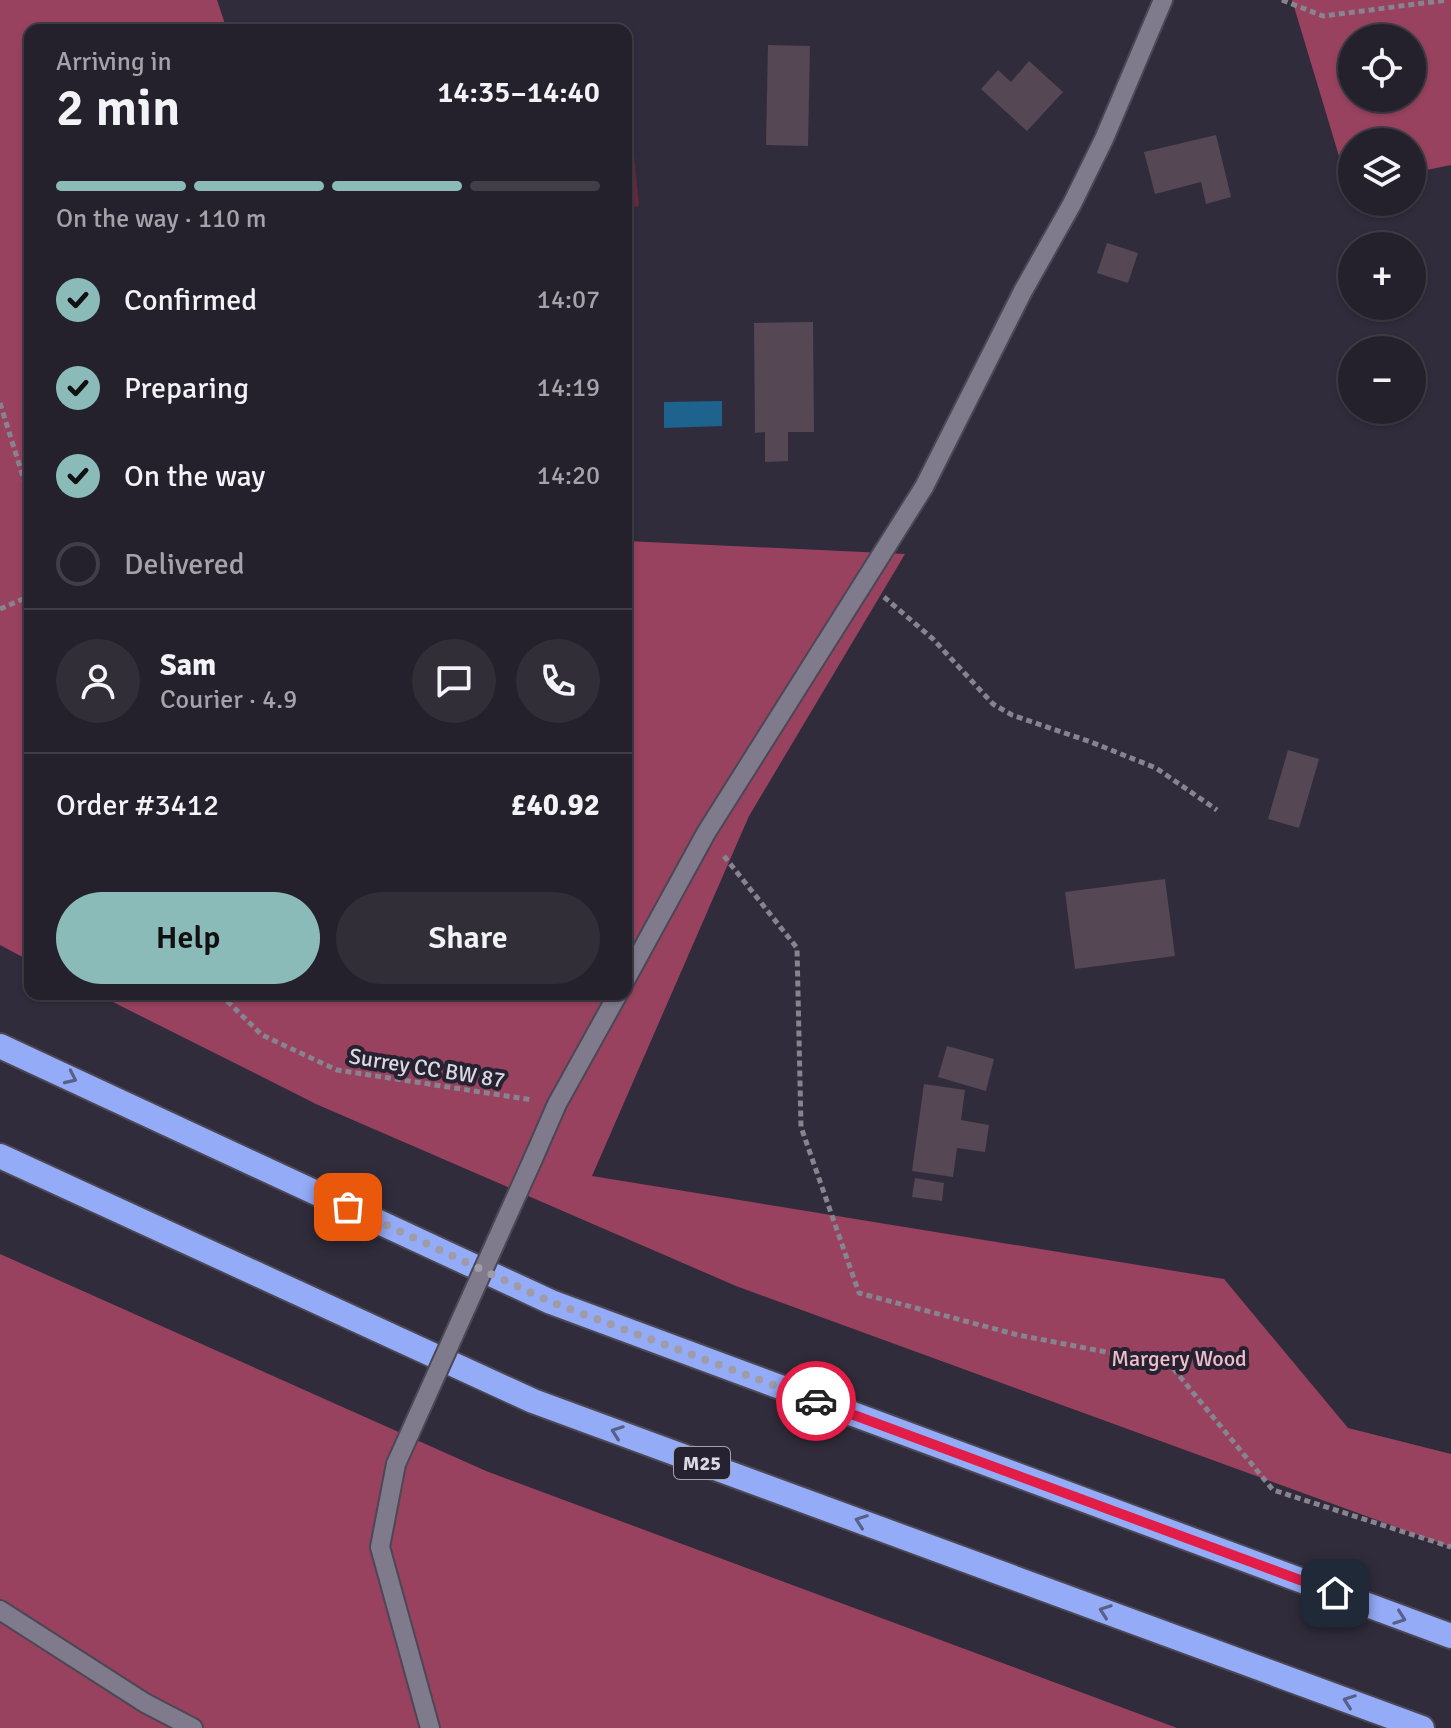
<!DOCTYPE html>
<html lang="en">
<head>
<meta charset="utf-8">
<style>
  body { margin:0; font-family:Signika,sans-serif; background:#312e38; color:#f1f3f6; height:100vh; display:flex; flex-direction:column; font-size:30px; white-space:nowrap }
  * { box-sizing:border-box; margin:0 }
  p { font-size:26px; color:#a3a3a9 }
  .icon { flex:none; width:44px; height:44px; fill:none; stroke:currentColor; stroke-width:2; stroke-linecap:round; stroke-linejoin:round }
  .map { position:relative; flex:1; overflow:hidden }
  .panel { position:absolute; left:24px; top:24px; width:608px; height:976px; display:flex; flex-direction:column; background:#25212c; border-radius:16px; box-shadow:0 2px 6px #0004,0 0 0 2px #423e48 }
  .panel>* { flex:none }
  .buttons { position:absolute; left:1338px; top:24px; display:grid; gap:16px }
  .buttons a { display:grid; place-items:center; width:88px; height:88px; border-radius:50%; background:#25212c; box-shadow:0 2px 6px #0004,0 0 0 2px #423e48; font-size:40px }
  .pin { position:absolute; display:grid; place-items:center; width:68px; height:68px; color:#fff; margin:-34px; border-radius:16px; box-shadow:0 4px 12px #0006 }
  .courier { position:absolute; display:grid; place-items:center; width:80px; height:80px; margin:-40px; border:6px solid #e11d48; border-radius:50%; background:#fff; color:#222; box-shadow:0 2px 10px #0007 }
  .head em { font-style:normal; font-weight:600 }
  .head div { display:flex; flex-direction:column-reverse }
  .head { display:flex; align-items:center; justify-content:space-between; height:136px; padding:0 32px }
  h1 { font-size:52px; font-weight:600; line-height:60px }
  .bar { display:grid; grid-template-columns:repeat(4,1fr); gap:12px 8px; align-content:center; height:96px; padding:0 32px }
  .bar i { height:10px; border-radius:6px; background:#423e48 }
  .bar .selected { background:#8bbbb9 }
  .bar p { grid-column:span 4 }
  .line { display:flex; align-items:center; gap:20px; padding:0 32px; border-top:2px solid #423e48 }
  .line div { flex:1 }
  .round { display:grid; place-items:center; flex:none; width:84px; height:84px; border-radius:42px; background:#312e38 }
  ol { padding:0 32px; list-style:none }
  li { display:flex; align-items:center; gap:24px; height:88px }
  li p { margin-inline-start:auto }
  li .icon { padding:8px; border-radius:50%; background:#8bbbb9; color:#111; stroke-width:4 }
  li:last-child { color:#a3a3a9 }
  li i { width:44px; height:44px; border:4px solid #423e48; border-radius:50% }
  .button { display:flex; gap:16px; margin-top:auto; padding:16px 32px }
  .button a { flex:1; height:92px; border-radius:48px; background:#8bbbb9; color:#111; font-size:32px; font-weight:600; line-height:92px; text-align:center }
  .button a+a { background:#312e38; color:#f1f3f6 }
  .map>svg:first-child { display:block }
</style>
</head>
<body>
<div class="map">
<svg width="1451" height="1728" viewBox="0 0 1451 1728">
  <rect width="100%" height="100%" fill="#312c3b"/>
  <path fill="#69293f" d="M626,74L639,206L626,208Z"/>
  <g fill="#98425f" fill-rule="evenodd">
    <path d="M0,0H217L227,30H30V961L0,945Z"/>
    <path d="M1292,0H1451V165L1412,173V142H1352V185L1348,186ZM1352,38H1412V98H1352Z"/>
    <path d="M626,541L905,554L749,816L592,1176L1224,1279L1348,1428L1451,1454V1547L736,1286L316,1104L97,994H626Z"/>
    <path d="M0,1254L486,1471L1177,1728H0Z"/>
  </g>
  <path fill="#1e638d" d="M722,401V426L664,428V402Z"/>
  <g fill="#554753">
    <path d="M768,45L810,46L808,146L766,145Z"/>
    <path d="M1029,61L1063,92L1027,131L981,89L998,70L1011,82Z"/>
    <path d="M1216,135L1231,197L1206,204L1201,182L1155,194L1144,152Z"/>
    <path d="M1107,243L1138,253L1128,283L1097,273Z"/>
    <path d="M813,322L814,432H788V461L765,462V432L755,433L754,323Z"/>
    <path d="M1288,750L1319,759L1299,828L1268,819Z"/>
    <path d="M1165,879L1175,956L1075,969L1065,892Z"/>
    <path d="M947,1046L994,1059L986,1091L938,1077Z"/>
    <path d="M924,1084L965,1090L961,1120L989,1125L985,1152L957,1148L953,1177L912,1171Z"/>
    <path d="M915,1178L944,1183L942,1201L912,1197Z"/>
  </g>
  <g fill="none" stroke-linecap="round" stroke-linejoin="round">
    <g stroke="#4b4754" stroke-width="22">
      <g id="lane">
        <path d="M626,979L706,833L924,487L1023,291L1072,204L1104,139L1163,0"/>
        <path d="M533,1159L557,1104L618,994"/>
        <path d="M396,1464L380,1547L430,1728"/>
        <path d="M0,1610L145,1703L193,1728"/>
      </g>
    </g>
    <g stroke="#4b4754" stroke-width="28">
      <g id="highway">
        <path d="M0,1046L551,1302L1451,1636"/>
        <path d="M0,1156L533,1401L1422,1728"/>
      </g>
    </g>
    <g stroke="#87838f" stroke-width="5" stroke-dasharray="6 4" stroke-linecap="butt">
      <path d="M1282,0L1323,16L1448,0"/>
      <path d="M0,403L30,499"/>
      <path d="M884,597L933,639L993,704L1012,715L1091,742L1156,768L1217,810"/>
      <path d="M0,609L30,596"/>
      <path d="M724,856L797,948L801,1127L859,1293L1018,1335L1127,1356H1163L1273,1490L1451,1547"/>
      <path d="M220,994L262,1035L337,1070L533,1100"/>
    </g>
    <use href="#lane" stroke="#807b8c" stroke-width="18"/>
    <use href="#highway" stroke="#94abf7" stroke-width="24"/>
    <g stroke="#4b4754" stroke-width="22" stroke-linecap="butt">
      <path id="lane-bridge" d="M396,1464L533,1159"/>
    </g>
    <use href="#lane-bridge" stroke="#807b8c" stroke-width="18"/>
  </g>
  <defs><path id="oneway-chevron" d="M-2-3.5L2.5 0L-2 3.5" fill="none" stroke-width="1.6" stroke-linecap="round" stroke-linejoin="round" transform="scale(2)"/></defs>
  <g stroke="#58608a">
    <use href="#oneway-chevron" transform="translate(71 1078) rotate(25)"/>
    <use href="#oneway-chevron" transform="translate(617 1432) rotate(-160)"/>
    <use href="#oneway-chevron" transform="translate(861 1521) rotate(-160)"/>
    <use href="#oneway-chevron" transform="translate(1105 1611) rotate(-160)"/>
    <use href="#oneway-chevron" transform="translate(1400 1618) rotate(20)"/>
    <use href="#oneway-chevron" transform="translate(1349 1701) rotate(-160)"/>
  </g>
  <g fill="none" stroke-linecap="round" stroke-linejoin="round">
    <path stroke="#a09ca7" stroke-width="8" stroke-dasharray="0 14.4" d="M348,1207L551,1302L816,1401"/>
    <path stroke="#e11d48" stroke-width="10" d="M816,1401L1335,1593"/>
  </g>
  <g text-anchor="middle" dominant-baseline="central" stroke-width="8" stroke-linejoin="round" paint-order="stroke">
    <rect fill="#272231" stroke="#a5a1ac" stroke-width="2" x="674" y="1447" width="56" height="32" rx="6"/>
    <g font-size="20" font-weight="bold" fill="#dbd8e1">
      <text x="702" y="1463">M25</text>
    </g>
    <g font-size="22" fill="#dbd8e1" stroke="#272231">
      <text transform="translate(427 1068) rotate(9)">Surrey CC BW 87</text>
    </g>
    <g font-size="22" fill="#f0becb" stroke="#272231">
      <text x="1179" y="1358">Margery Wood</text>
    </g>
  </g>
</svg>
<div class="buttons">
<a><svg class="icon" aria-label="locate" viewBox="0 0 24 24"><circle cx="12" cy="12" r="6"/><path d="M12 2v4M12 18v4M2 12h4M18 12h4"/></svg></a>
<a><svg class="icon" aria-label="layers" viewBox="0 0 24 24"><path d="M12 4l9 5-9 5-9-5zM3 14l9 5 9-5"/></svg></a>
<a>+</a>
<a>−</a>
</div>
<div class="pin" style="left:348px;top:1207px;background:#ea580c"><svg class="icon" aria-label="bag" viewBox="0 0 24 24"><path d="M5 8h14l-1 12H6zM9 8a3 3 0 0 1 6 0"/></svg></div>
<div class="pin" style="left:1335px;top:1593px;background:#1f2937"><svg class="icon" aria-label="home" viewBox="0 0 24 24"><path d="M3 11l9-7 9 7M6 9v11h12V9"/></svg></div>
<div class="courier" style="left:816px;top:1401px"><svg class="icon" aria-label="car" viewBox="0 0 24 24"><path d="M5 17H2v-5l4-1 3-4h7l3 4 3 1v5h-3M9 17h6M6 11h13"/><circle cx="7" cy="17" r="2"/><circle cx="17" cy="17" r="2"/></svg></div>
<section class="panel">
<div class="head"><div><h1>2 min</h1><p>Arriving in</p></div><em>14:35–14:40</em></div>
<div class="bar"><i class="selected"></i><i class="selected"></i><i class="selected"></i><i></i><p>On the way · 110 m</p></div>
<ol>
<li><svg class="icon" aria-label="check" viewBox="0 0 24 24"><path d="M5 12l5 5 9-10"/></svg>Confirmed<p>14:07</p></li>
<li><svg class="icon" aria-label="check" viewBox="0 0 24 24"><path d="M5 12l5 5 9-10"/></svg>Preparing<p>14:19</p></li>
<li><svg class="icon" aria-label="check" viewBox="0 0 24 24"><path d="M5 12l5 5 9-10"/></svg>On the way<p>14:20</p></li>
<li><i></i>Delivered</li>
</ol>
<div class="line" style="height:144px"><a class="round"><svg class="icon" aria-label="person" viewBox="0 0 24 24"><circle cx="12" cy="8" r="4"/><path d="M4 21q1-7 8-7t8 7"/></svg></a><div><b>Sam</b><p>Courier · 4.9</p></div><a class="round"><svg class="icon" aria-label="chat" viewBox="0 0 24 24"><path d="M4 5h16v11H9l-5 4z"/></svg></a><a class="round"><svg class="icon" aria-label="phone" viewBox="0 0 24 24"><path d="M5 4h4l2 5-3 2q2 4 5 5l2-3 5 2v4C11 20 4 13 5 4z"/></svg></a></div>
<div class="line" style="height:104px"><div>Order #3412</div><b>£40.92</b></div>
<div class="button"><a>Help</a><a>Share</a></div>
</section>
</div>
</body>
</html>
